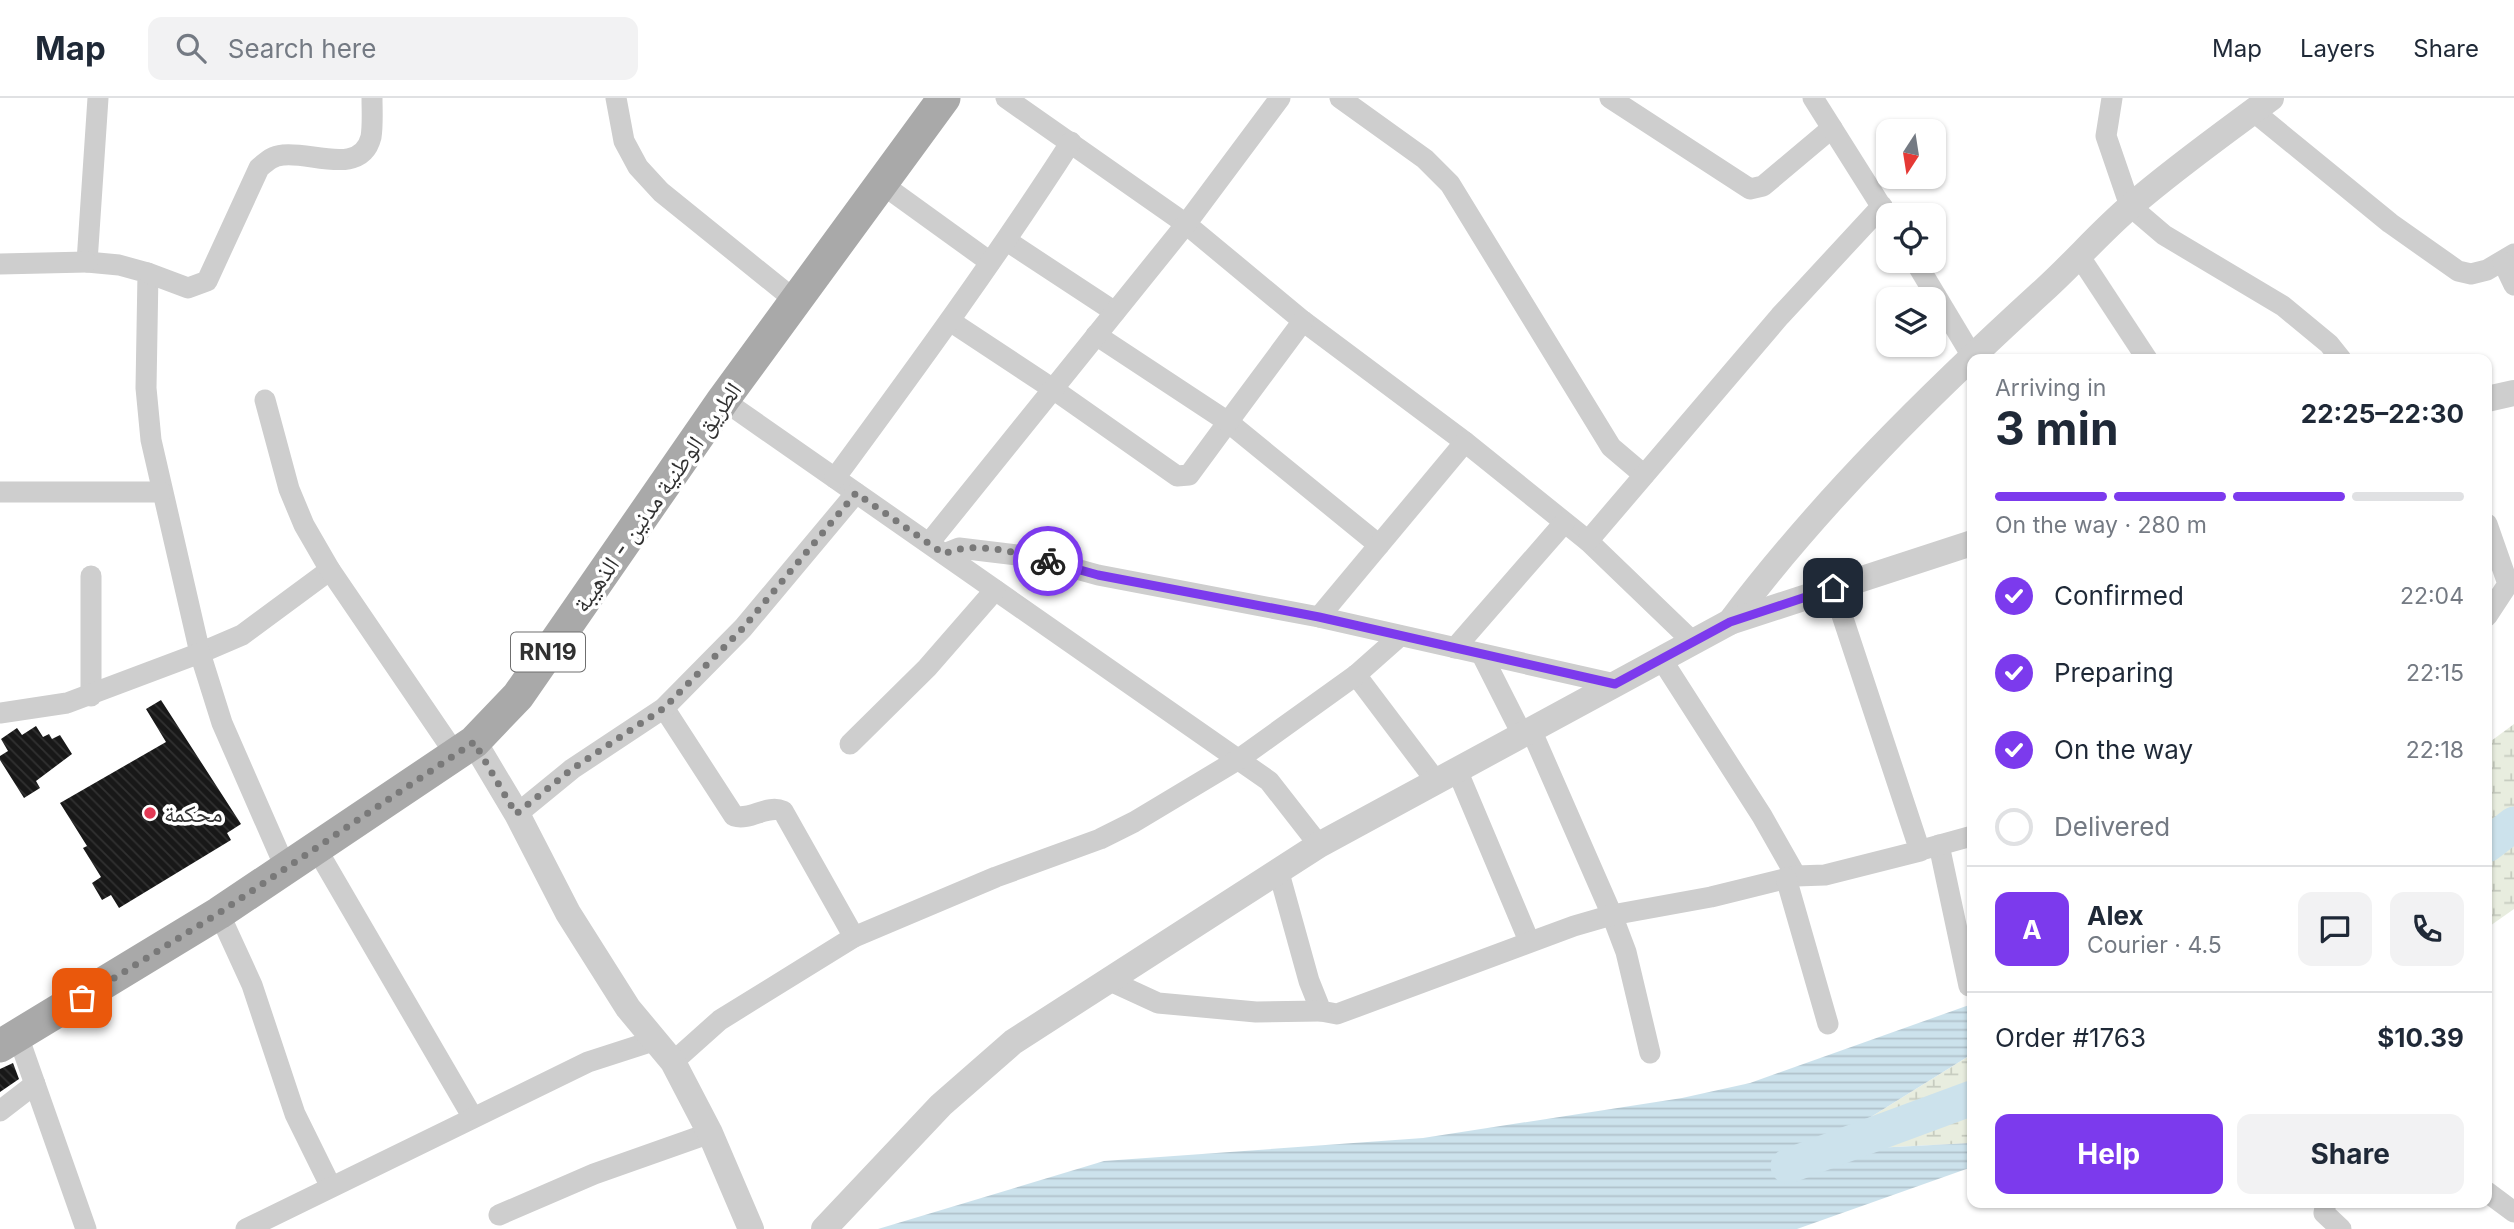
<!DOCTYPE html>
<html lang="en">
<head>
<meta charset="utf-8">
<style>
  body { margin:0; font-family:Inter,"Noto Naskh Arabic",sans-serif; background:#f2f2f3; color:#1f2937; height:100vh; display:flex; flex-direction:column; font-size:26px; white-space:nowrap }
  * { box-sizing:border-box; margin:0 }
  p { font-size:23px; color:#747a83 }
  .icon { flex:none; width:38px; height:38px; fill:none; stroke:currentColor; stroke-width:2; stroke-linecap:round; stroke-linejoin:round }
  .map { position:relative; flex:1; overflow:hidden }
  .panel { position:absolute; left:1967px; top:256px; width:525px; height:854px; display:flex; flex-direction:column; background:#fff; border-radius:14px; box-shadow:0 2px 5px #0004 }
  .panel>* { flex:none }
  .needle { width:46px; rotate:192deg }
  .fabs { position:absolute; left:1876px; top:21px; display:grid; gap:14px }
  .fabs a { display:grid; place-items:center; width:70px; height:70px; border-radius:14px; background:#fff; box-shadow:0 2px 5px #0004; font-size:35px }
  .pin { position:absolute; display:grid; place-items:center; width:60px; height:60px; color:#fff; margin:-30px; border-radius:14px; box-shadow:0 4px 10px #0006 }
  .courier { position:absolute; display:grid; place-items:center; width:70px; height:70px; margin:-35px; border:5px solid #7c3aed; border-radius:50%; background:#fff; color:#222; box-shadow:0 2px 9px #0007 }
  .headline em { font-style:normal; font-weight:700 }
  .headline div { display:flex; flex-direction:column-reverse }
  .headline { display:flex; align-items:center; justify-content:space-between; height:119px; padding:0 28px }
  h1 { font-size:46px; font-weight:700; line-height:52px }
  .bar { display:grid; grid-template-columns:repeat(4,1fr); gap:10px 7px; align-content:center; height:84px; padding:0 28px }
  .bar i { height:9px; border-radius:5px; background:#e0e1e3 }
  .bar .current { background:#7c3aed }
  .bar p { grid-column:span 4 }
  .line { display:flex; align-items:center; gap:18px; padding:0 28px; border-top:2px solid #e0e1e3 }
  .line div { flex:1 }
  .round { display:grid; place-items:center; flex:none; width:74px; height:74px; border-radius:14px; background:#f2f2f3 }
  ol { padding:0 28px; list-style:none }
  li { display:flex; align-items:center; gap:21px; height:77px }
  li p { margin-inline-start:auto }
  li .icon { padding:7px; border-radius:50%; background:#7c3aed; color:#fff; stroke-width:4 }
  li:last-child { color:#747a83 }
  li i { width:38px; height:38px; border:4px solid #e0e1e3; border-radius:50% }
  .button { display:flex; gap:14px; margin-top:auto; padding:14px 28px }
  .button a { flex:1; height:80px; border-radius:14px; background:#7c3aed; color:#fff; font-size:28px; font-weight:700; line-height:80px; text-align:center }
  .button a+a { background:#f2f2f3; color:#1f2937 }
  header { display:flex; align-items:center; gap:42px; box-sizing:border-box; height:98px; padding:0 35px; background:#fff; border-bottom:2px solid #e0e1e3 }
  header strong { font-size:33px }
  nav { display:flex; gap:38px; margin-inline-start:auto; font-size:24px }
  .search { width:490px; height:63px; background:#f2f2f3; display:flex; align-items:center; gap:18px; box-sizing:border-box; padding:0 24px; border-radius:14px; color:#747a83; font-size:26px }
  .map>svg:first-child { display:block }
</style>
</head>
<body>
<header>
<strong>Map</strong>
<div class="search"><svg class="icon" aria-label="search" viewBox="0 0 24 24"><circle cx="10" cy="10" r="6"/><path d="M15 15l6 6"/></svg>Search here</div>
<nav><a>Map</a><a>Layers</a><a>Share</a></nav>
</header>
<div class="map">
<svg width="2514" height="1131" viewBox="0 0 2514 1131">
  <defs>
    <pattern id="wetland-marsh" width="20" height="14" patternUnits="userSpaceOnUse" patternTransform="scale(1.75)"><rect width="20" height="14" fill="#e8eddf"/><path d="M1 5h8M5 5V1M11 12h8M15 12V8" fill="none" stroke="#c7ccc0"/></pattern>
    <pattern id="water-rules" width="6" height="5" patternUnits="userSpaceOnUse" patternTransform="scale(1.75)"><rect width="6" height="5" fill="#cce2ec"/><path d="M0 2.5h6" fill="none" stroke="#b0c2cb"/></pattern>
    <pattern id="building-back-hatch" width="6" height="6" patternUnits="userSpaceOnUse" patternTransform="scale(1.75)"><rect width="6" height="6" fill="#181818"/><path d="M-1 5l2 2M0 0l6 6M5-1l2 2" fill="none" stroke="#313131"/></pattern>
  </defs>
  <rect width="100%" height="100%" fill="#fff"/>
  <g fill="url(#wetland-marsh)">
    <path d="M2514,626V811L2487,830V646Z"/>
    <path d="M1972,956V1045L1835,1052L1866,1022Z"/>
  </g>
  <path fill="url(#water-rules)" d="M1972,906V956L1866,1022L1835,1052L1972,1045V1069L1797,1131H878L1104,1063L1423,1040L1682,1000L1750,985Z"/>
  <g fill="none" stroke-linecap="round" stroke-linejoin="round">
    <g stroke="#cce2ec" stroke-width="35">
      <path d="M2487,747L2514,726"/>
      <path d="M1788,1068L1972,1000"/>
    </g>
  </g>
  <g fill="url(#building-back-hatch)">
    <path d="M161,602L241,726L227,735L231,742L119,810L111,797L102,802L92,785L101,779L83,750L87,748L60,705L166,644L146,611Z"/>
    <path d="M36,628L43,639L49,636L52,641L60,637L72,656L36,683L40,690L24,700L0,662V658L8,653L1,641L17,630L22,637Z"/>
    <path d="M13,965L19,981L0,994V971Z"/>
  </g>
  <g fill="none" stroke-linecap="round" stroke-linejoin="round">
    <g stroke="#cecece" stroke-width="21">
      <path d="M98,0L87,164L119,167L148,175L146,290L151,342L200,555L242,537L330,472"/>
      <path d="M616,0L624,43L638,69L661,94L796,203"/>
      <path d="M1006,0L1186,126L1303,223L1465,344L1588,443L1693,544"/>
      <path d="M1340,0L1425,61L1450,86L1611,349L1644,377"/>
      <path d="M1610,0L1750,91L1763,88L1832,30"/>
      <path d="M1813,0L1888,119"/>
      <path d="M2112,0L2106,38L2130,108L2164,137L2283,208L2329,246L2341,261"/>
      <path d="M2253,13L2390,125L2458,173L2471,176L2487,172L2514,156"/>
      <path d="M882,86L990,164"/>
      <path d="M1007,143L1115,214"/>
      <path d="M2080,159L2147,261"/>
      <path d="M1915,163L1972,258"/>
      <path d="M2503,164L2514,187"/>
      <path d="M0,166L87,164"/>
      <path d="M148,175L188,190L207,183L259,70C267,63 272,58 283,57C310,53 361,79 371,39C373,27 372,12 372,0"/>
      <path d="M950,223L1053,291L1177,378L1189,377L1228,324L1379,447"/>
      <path d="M1096,237L1228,324L1303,223"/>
      <path d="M265,302L289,391L304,427L330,472L456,657"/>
      <path d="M723,302L1269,683L1319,747"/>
      <path d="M835,380C916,270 997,159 1071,44"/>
      <path d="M0,394H161"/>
      <path d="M2487,426L2508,486L2487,518"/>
      <path d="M1588,443L1780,218L1882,108"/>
      <path d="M929,445L1186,126L1280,0"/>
      <path d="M944,456L959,450L1033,459L1098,477L1319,519L1615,586"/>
      <path d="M1319,519L1465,344"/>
      <path d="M1455,550L1564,425"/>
      <path d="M1482,557L1523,638"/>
      <path d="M1662,562L1762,718L1796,778"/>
      <path d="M1356,577L1436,683"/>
      <path d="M91,598V478"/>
      <path d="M664,610L734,718C751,723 767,706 783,713L854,839"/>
      <path d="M0,615L67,605L200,555L222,625L285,769"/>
      <path d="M1532,634L1612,817L1626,854L1650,955"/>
      <path d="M850,646L927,570L995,492"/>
      <path d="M1457,672L1529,843"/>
      <path d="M517,716L572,671L664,610L743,530L856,395"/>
      <path d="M1939,747L1969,888"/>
      <path d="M316,750L472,1018"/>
      <path d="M1925,751L1972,738"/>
      <path d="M1279,775L1309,883L1321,913L1337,916L1574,828L1612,817L1711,799L1796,778L1825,777L1920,753L1833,490"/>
      <path d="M1786,780L1828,926"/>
      <path d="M219,815L252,887L295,1016L330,1087"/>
      <path d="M1108,882L1158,905L1256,914L1321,913"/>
      <path d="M18,938L86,1131"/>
      <path d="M673,964L720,922L854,839L996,779L1100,741L1134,724L1239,661L1356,577L1400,538"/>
      <path d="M0,1013L35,986"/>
      <path d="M2487,1094L2514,1114"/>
      <path d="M2326,1104L2324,1115L2341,1131"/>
      <path d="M499,1117L594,1076L710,1035"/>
      <path d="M246,1131L588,964L653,943"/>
    </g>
    <g stroke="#cecece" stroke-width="26">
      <path d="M2487,301L2514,295"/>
      <path d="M1730,524C1822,402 1931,295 2044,192C2074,165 2101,133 2132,107C2176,69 2224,35 2271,0"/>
      <path d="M474,644L517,716L568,815L628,910L673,964L710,1035L751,1131"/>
      <path d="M824,1131L941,1007L1013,944L1319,747L1730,524L1972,445"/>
    </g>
    <path stroke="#a9a9a9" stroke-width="33" d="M0,948L219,815L474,644L518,598L723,302L944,0"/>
  </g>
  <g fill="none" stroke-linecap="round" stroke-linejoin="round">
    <path stroke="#797979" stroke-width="7" stroke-dasharray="0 12.6" d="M82,900L219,815L474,644L516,716L572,671L664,610L743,530L856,395L944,456C974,442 1017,455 1048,463"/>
    <path stroke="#7c3aed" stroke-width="9" d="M1048,463L1098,477L1319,519L1615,586L1730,524L1833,490"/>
  </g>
  <circle fill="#e13954" stroke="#fff" stroke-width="2.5" cx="150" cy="715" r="7"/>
  <g text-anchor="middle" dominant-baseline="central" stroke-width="7" stroke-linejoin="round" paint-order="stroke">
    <rect fill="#fff" stroke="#6f6f6f" stroke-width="2" x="511" y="534.5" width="74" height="39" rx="5"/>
    <g font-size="23" font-weight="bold" fill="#313131">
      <text x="548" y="554">RN19</text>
    </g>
    <g font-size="24" fill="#313131" stroke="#fff">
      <text transform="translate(657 399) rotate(-55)">الطريق الوطنية مدنين - الذهيبة</text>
    </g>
    <g font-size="24" fill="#313131" stroke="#fff" text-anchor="start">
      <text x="164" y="715">محكمة</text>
    </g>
  </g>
</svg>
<div class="fabs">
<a><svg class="needle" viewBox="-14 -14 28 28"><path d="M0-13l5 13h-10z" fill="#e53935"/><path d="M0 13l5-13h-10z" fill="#747a83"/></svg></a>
<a><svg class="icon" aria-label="locate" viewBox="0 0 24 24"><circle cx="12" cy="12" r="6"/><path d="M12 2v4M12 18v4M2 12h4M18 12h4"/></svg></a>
<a><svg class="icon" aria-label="layers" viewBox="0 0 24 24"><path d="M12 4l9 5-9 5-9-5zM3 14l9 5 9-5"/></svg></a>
</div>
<div class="pin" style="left:82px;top:900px;background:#ea580c"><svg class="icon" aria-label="bag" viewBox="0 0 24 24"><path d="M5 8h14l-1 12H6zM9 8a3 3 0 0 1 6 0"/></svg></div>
<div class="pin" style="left:1833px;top:490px;background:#1f2937"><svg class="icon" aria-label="home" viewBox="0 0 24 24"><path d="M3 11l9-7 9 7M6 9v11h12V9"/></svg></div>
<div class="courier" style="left:1048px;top:463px"><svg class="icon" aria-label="bike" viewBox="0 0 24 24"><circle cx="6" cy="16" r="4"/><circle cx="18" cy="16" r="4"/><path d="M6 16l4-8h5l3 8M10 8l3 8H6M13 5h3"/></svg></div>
<section class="panel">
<div class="headline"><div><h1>3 min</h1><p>Arriving in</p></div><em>22:25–22:30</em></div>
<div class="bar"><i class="current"></i><i class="current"></i><i class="current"></i><i></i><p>On the way · 280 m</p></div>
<ol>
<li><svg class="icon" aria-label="check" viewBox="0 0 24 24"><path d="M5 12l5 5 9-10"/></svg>Confirmed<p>22:04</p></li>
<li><svg class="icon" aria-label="check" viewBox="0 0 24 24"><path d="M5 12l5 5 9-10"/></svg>Preparing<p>22:15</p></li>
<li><svg class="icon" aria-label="check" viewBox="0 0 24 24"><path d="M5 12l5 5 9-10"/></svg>On the way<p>22:18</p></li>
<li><i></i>Delivered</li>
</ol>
<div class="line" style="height:126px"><b class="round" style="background:#7c3aed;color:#fff">A</b><div><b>Alex</b><p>Courier · 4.5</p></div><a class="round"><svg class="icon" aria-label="chat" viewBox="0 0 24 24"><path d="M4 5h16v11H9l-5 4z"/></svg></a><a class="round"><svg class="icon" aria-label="phone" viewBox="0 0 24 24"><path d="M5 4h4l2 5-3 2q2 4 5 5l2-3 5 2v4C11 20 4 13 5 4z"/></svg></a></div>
<div class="line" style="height:91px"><div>Order #1763</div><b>$10.39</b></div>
<div class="button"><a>Help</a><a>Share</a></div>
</section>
</div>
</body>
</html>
